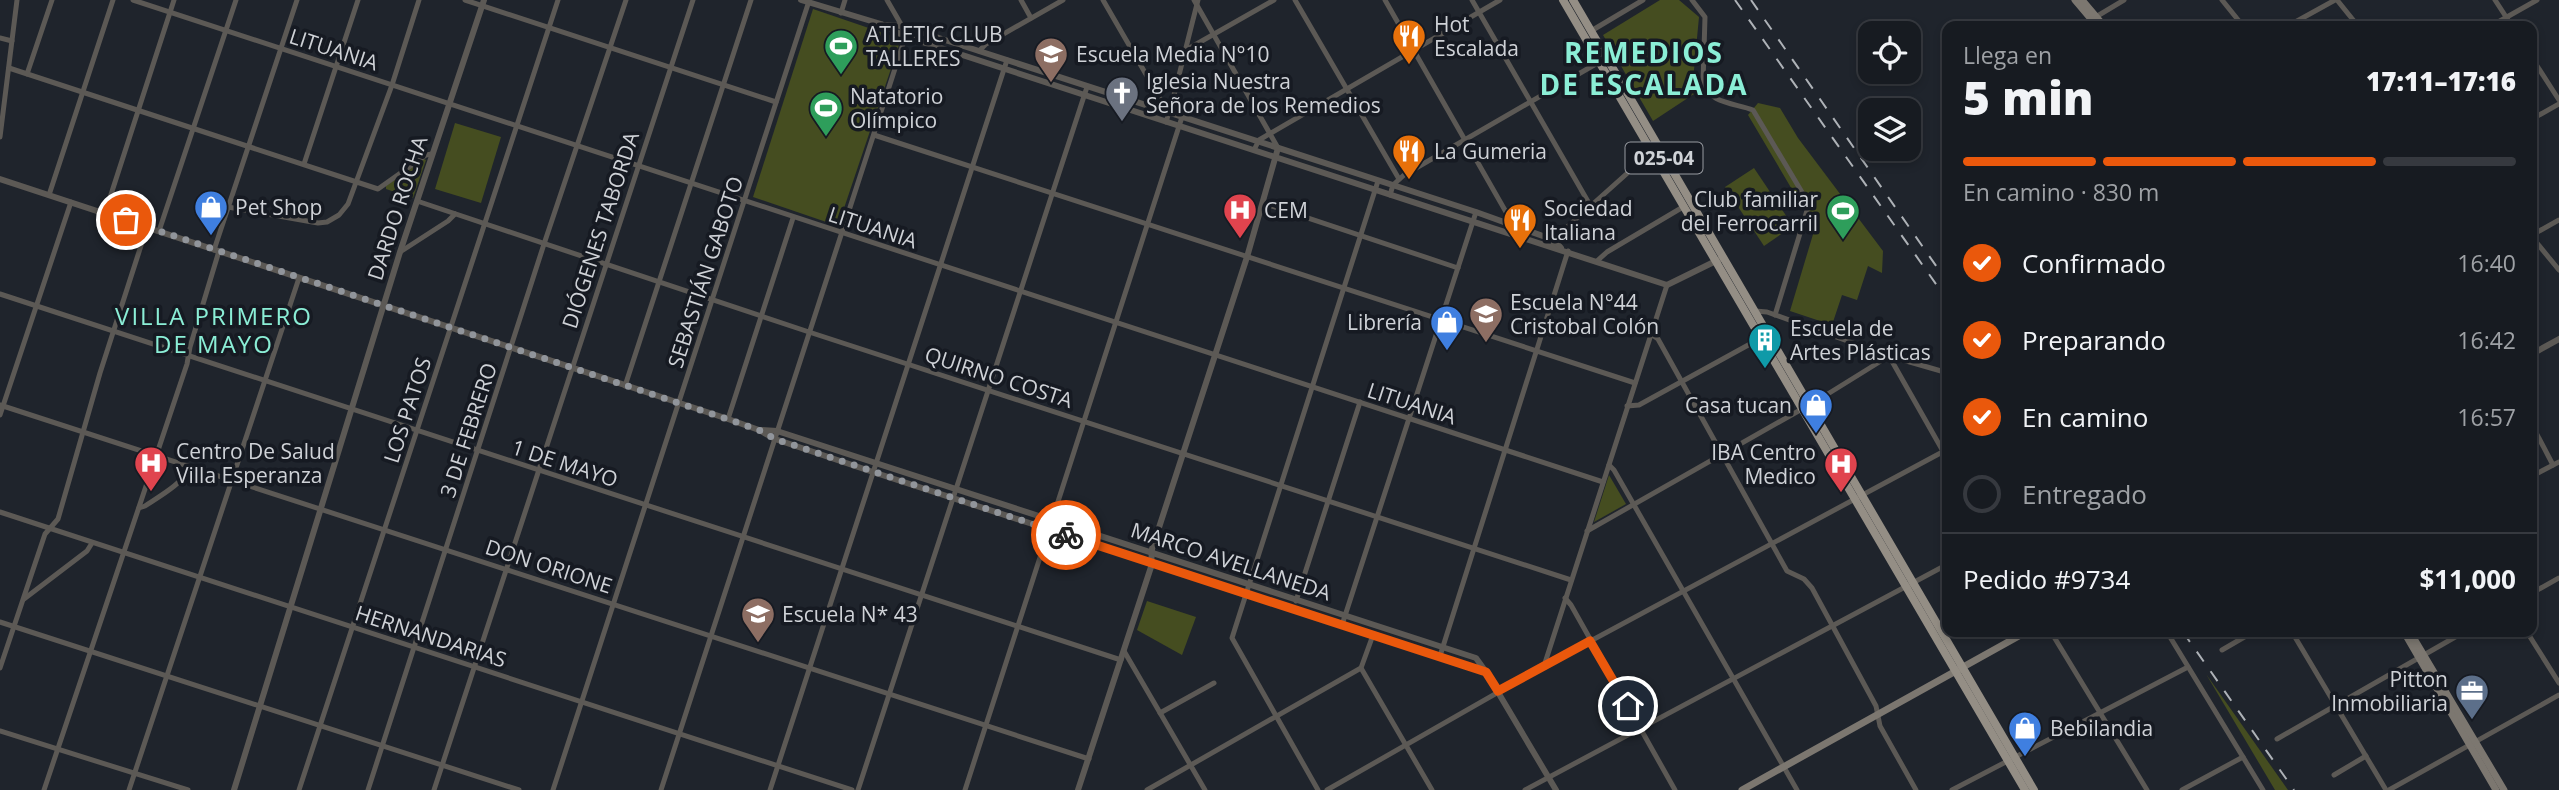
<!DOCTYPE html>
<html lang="es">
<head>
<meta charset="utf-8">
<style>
  body { margin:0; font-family:"Open Sans",sans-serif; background:#24282e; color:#f1f3f6; height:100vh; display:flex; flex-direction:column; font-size:26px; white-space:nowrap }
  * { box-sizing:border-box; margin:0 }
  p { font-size:23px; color:#9ea1a5 }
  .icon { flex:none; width:38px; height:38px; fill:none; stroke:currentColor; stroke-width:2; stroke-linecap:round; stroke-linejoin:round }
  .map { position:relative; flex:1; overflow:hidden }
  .details { position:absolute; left:1942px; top:21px; width:595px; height:616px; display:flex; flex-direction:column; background:#171b21; border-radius:14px; box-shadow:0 4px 10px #0003,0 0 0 2px #36393f }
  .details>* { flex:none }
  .controls { position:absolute; left:1858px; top:21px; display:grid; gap:14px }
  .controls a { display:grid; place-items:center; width:63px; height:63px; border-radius:14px; background:#171b21; box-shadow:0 4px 10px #0003,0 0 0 2px #36393f; font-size:35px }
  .pin { position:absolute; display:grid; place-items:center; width:60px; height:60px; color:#fff; margin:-30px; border:4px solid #fff; border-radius:50%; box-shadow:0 2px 7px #0007 }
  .courier { position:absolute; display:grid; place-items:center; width:70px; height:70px; margin:-35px; border:5px solid #ea580c; border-radius:50%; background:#fff; color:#222; box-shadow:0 2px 9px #0007 }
  .summary em { font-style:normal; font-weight:800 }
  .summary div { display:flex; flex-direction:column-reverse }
  .summary { display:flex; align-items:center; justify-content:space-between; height:119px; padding:0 21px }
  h1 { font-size:46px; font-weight:800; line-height:52px }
  .bar { display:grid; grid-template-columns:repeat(4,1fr); gap:10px 7px; align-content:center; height:84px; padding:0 21px }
  .bar i { height:9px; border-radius:5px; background:#36393f }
  .bar .on { background:#ea580c }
  .bar p { grid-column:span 4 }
  .line { display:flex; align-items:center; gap:18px; padding:0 21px; border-top:2px solid #36393f }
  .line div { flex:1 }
  ol { padding:0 21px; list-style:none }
  li { display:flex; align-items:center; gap:21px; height:77px }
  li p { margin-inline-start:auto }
  li .icon { padding:7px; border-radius:50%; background:#ea580c; color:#fff; stroke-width:4 }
  li:last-child { color:#9ea1a5 }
  li i { width:38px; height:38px; border:4px solid #36393f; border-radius:50% }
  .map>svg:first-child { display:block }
</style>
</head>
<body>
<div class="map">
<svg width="2559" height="790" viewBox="0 0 2559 790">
  <rect width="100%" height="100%" fill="#1f242c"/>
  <g fill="#454d20">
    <path d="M1660,0H1679L1699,17L1692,91L1694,94L1653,121L1603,35Z"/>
    <path d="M813,9L901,39L838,226L753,197Z"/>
    <path d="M1758,103L1780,108L1798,138L1883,251L1882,273L1868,266L1857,300L1842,295L1832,325L1790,311L1814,231L1810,227L1814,215L1803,208L1748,115Z"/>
    <path d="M455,123L501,137L481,203L435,189Z"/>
    <path d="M424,159L426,160L413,198L386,189V186Z"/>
    <path d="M1754,168L1793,226L1764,246L1725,187Z"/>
    <path d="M1609,475L1626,504L1594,522Z"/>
    <path d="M1147,601L1196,617L1182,655L1137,630Z"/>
    <path d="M2206,674L2288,790H2275Z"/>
  </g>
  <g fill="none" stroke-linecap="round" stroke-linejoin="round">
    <g stroke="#5c5955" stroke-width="5">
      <path d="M133,0L1603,482"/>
      <path d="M465,0L776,102"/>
      <path d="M1021,0L1031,18"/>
      <path d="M1103,0L1162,102L1168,107"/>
      <path d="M1194,0L1278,148"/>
      <path d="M1295,0L1399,179"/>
      <path d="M1385,0L1510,219L1509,233"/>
      <path d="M1472,0L1590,205"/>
      <path d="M1692,0L1705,17L1703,82C1709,104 1735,103 1753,110L1809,204L1775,315"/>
      <path d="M2222,0L2243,26"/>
      <path d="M2337,0L2358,26"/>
      <path d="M2495,0L2512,26"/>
      <path d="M841,13L845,0"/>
      <path d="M2094,18L2124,0"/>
      <path d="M2288,26L2335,0"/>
      <path d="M2491,26L2537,0"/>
      <path d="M1591,31L1643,0"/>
      <path d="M0,38L12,41"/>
      <path d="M1186,50L1274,0"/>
      <path d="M979,51L986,44L1063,0"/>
      <path d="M2532,58L2559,100"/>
      <path d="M9,68L378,189L426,155L432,154"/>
      <path d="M27,74L52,0"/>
      <path d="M2532,119L2559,104"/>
      <path d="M1166,122L1169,112L1168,107L1173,99L1198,0"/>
      <path d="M874,135L1635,383"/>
      <path d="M0,137L17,0"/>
      <path d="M1254,150L1259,140L1500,0"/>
      <path d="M304,164L358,0"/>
      <path d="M49,195L113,0"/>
      <path d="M1390,195L1393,185L1404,175L1601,61"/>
      <path d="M417,201L809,332L1571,580"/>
      <path d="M1263,203L1458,268"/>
      <path d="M228,207L318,223L327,222L339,215L348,204L392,85L419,0"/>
      <path d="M105,213L174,0"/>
      <path d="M159,231L236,0"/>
      <path d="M2532,235L2559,220"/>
      <path d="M2532,237L2559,270"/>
      <path d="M1552,247L1556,237L1651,152"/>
      <path d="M214,250L297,0"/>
      <path d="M400,252L448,221L455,214"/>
      <path d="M1597,261L1607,252L1683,207"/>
      <path d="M0,294L1121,660"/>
      <path d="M1755,311L1767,312L1889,356L1948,373"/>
      <path d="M1651,334L1658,339L1787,571L1804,579L1812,588L1876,706L1880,726L1916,790"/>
      <path d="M1889,356L1948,460"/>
      <path d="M625,386L751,0"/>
      <path d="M0,405L1089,759"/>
      <path d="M1810,405L1889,356"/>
      <path d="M1627,406L1639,405L1761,338"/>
      <path d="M0,415L71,202"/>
      <path d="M728,419L793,218"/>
      <path d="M2532,425L2553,465"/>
      <path d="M1609,465L1614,470L1797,790"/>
      <path d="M2532,476L2559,462"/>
      <path d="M139,508L145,506C160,496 182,484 191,467"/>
      <path d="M0,512L852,790"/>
      <path d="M1587,531L1802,409"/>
      <path d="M2532,593L2559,578"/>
      <path d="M1565,598L1571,605L1675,790"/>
      <path d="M24,599L87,551L92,543"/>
      <path d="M1296,601L1360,402"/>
      <path d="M0,622L519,790"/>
      <path d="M1342,625L1476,212"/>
      <path d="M2051,632L2147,790"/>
      <path d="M2167,632L2263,790"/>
      <path d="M2292,632L2386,790"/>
      <path d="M2527,632L2559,683"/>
      <path d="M1373,635L1361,668L1432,790"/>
      <path d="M2222,650L2253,632"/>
      <path d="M1124,651L1205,790"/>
      <path d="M1440,656L1568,251"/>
      <path d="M1544,666L1667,285"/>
      <path d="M0,668L45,534L58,519L100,373L147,227"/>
      <path d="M1160,713L1214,683"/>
      <path d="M0,731L188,790"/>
      <path d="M2277,739L2464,632"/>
      <path d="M2334,775L2366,756"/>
      <path d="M44,790L187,364L190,347L219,251"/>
      <path d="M129,790L299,278"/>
      <path d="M299,790L558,0"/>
      <path d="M368,790L544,244L626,0"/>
      <path d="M434,790L693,0"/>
      <path d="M553,790L809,1"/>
      <path d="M661,790L903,44L902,26L887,0"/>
      <path d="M770,790L1007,60"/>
      <path d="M858,790L1087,87"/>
      <path d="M965,790L1182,117"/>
      <path d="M1147,790L1361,668"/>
      <path d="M1318,790L1232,638L1378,181"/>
      <path d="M1327,790L1544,666L1948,449"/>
      <path d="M1525,790L1948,564"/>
      <path d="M1952,790L2188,667"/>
      <path d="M2182,790L2243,757"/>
      <path d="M2389,790L2559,695"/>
    </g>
    <g stroke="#5c5955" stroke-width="6">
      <path d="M801,0L881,24L904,36L1667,285L1720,259"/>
      <path d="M887,25L902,26L979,51L1476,212L1554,240L1561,248"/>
      <path d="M0,179L728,419L759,430L775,439L873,472L1486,672"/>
      <path d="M2532,354L2559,339"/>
      <path d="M762,430L777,431L1476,658L1486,672L1556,790"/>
      <path d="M234,790L400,252L484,0"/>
      <path d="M1078,790L1151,567L1152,549L1247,257L1278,148"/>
    </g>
    <g stroke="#7c7770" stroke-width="7">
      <path d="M2075,0L2097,26"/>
      <path d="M2082,0L2104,26"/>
      <path d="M2404,632L2496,790"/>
      <path d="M2410,632L2504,790"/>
      <path d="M1742,790L2026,632"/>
    </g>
    <g stroke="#948e85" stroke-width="8">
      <path d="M1563,0L2025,790"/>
      <path d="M1573,0L2034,790"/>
    </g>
    <g stroke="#aeb2b7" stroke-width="2" stroke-dasharray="12 12" stroke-linecap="butt">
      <path d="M1735,0L1948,301"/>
      <path d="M1751,0L1948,283"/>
      <path d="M2183,632L2294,790"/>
    </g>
  </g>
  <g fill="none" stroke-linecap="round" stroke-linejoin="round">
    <path stroke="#91959b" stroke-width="7" stroke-dasharray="0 12.6" d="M126,220L727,419L759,430L775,439L1066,535"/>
    <path stroke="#ea580c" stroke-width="9" d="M1066,535L1486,672L1498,691L1590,641L1628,706"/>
  </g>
  <defs>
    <g id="restaurant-pin" transform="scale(1.75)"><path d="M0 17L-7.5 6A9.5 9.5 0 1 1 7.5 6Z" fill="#e8710a" stroke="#161a22"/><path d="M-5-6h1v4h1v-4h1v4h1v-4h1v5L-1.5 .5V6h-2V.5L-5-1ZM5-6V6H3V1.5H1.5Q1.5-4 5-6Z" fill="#fff"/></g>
    <g id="stadium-pin" transform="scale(1.75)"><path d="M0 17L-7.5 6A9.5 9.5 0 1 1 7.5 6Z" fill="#2e9e5b" stroke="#161a22"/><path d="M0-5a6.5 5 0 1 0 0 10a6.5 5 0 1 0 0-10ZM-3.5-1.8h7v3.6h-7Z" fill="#fff"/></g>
    <g id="school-pin" transform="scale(1.75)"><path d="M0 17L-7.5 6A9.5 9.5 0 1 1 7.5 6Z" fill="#8d6e63" stroke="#161a22"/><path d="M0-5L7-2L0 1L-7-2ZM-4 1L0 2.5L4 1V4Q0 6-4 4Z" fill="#fff"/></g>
    <g id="church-pin" transform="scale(1.75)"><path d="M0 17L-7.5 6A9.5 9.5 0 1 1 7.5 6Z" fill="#6b7280" stroke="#161a22"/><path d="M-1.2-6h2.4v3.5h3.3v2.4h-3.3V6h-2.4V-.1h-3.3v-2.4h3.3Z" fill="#fff"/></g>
    <g id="shop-pin" transform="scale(1.75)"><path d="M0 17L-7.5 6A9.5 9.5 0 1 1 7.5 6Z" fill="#3f7fe0" stroke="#161a22"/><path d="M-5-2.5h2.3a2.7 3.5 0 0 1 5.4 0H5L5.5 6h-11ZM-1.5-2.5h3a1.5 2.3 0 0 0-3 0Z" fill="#fff"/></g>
    <g id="hospital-pin" transform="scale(1.75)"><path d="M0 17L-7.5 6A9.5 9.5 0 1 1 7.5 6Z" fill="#e0444e" stroke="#161a22"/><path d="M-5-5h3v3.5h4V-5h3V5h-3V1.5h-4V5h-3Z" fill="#fff"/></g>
    <g id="building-pin" transform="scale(1.75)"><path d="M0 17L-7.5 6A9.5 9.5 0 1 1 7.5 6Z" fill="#0f9aa8" stroke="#161a22"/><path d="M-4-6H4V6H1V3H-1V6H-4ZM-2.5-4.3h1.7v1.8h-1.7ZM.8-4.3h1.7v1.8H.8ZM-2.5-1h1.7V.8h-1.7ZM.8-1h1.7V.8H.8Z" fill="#fff"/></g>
    <g id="office-pin" transform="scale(1.75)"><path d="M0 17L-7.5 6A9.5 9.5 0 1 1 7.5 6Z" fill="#5c6f8a" stroke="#161a22"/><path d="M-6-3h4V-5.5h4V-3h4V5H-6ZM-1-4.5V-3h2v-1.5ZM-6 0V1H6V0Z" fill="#fff"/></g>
  </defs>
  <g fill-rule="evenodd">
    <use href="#restaurant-pin" x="1409" y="36"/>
    <use href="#stadium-pin" x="841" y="46"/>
    <use href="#school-pin" x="1051" y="54"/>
    <use href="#church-pin" x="1122" y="93"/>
    <use href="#stadium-pin" x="826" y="108"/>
    <use href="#restaurant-pin" x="1409" y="151"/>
    <use href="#shop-pin" x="211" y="207"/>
    <use href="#hospital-pin" x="1240" y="210"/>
    <use href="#stadium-pin" x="1843" y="211"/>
    <use href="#restaurant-pin" x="1520" y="220"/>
    <use href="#school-pin" x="1486" y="314"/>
    <use href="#shop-pin" x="1447" y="322"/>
    <use href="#building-pin" x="1765" y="340"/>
    <use href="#shop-pin" x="1816" y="405"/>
    <use href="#hospital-pin" x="151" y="463"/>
    <use href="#hospital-pin" x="1841" y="464"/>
    <use href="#school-pin" x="758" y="614"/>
    <use href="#office-pin" x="2472" y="691"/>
    <use href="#shop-pin" x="2025" y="728"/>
  </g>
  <g text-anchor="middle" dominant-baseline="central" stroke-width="7" stroke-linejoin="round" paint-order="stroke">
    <rect fill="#161a22" stroke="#989ba1" stroke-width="2" x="1625.5" y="142.5" width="77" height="31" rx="5"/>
    <g font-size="19" font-weight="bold" fill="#cfd2d7">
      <text x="1664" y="158">025-04</text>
    </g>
    <g font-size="21" fill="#cfd2d7" stroke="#161a22" text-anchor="start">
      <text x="1434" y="24">Hot<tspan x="1434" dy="24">Escalada</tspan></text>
      <text x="866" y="34">ATLETIC CLUB<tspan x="866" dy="24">TALLERES</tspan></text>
      <text x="1076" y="54">Escuela Media N°10</text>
      <text x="1146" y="81">Iglesia Nuestra<tspan x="1146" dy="24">Señora de los Remedios</tspan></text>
      <text x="850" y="96">Natatorio<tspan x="850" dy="24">Olímpico</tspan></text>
      <text x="1434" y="151">La Gumeria</text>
      <text x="1818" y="199" text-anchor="end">Club familiar<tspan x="1818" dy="24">del Ferrocarril</tspan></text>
      <text x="235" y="207">Pet Shop</text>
      <text x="1544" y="208">Sociedad<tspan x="1544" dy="24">Italiana</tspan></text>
      <text x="1264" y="210">CEM</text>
      <text x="1510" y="302">Escuela N°44<tspan x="1510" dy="24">Cristobal Colón</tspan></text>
      <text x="1422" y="322" text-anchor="end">Librería</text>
      <text x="1790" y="328">Escuela de<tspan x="1790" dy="24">Artes Plásticas</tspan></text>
      <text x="1792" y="405" text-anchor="end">Casa tucan</text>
      <text x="176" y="451">Centro De Salud<tspan x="176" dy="24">Villa Esperanza</tspan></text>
      <text x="1816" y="452" text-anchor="end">IBA Centro<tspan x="1816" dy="24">Medico</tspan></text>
      <text x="782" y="614">Escuela N* 43</text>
      <text x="2448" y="679" text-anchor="end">Pitton<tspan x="2448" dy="24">Inmobiliaria</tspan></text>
      <text x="2050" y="728">Bebilandia</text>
    </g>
    <g font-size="21" fill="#cfd2d7" stroke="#161a22">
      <text transform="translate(334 49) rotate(18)">LITUANIA</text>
      <text transform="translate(397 208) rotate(-72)">DARDO ROCHA</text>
      <text transform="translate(873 227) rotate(18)">LITUANIA</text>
      <text transform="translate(600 230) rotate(-72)">DIÓGENES TABORDA</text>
      <text transform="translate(705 272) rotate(-72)">SEBASTIÁN GABOTO</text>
      <text transform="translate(999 377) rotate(18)">QUIRNO COSTA</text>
      <text transform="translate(1412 403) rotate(18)">LITUANIA</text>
      <text transform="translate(407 410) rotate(-72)">LOS PATOS</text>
      <text transform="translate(468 430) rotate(-72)">3 DE FEBRERO</text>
      <text transform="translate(565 463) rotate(18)">1 DE MAYO</text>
      <text transform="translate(1231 561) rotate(18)">MARCO AVELLANEDA</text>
      <text transform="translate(549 566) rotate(18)">DON ORIONE</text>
      <text transform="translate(431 636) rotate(18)">HERNANDARIAS</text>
    </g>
    <g font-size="24" letter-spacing="2" fill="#8beed6" stroke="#161a22">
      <text x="214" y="315">VILLA PRIMERO<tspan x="214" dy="28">DE MAYO</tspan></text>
    </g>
    <g font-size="28" font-weight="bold" letter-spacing="2" fill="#8beed6" stroke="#161a22">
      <text x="1644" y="52">REMEDIOS<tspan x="1644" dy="32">DE ESCALADA</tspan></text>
    </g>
  </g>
</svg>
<div class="controls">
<a><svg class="icon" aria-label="locate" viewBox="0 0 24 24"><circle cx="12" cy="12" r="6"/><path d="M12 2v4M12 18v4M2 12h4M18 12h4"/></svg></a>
<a><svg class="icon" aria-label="layers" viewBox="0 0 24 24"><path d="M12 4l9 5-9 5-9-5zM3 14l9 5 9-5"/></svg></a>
</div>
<div class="pin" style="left:126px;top:220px;background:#ea580c"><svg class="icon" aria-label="bag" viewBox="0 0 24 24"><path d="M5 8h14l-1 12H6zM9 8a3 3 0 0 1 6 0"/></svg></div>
<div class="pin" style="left:1628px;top:706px;background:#1f2937"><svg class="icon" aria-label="home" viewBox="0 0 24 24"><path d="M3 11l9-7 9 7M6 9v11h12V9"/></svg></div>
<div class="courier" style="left:1066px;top:535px"><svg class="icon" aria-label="bike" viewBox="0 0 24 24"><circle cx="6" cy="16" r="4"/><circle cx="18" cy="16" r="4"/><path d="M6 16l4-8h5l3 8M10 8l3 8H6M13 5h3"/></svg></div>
<section class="details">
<div class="summary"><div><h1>5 min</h1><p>Llega en</p></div><em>17:11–17:16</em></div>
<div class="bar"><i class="on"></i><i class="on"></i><i class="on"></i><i></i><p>En camino · 830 m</p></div>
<ol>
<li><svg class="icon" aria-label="check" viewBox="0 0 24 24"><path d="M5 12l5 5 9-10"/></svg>Confirmado<p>16:40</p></li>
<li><svg class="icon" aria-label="check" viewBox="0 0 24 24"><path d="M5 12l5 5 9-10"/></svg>Preparando<p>16:42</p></li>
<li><svg class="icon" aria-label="check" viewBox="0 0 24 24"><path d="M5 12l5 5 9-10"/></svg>En camino<p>16:57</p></li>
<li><i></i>Entregado</li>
</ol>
<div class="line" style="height:91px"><div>Pedido #9734</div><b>$11,000</b></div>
</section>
</div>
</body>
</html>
